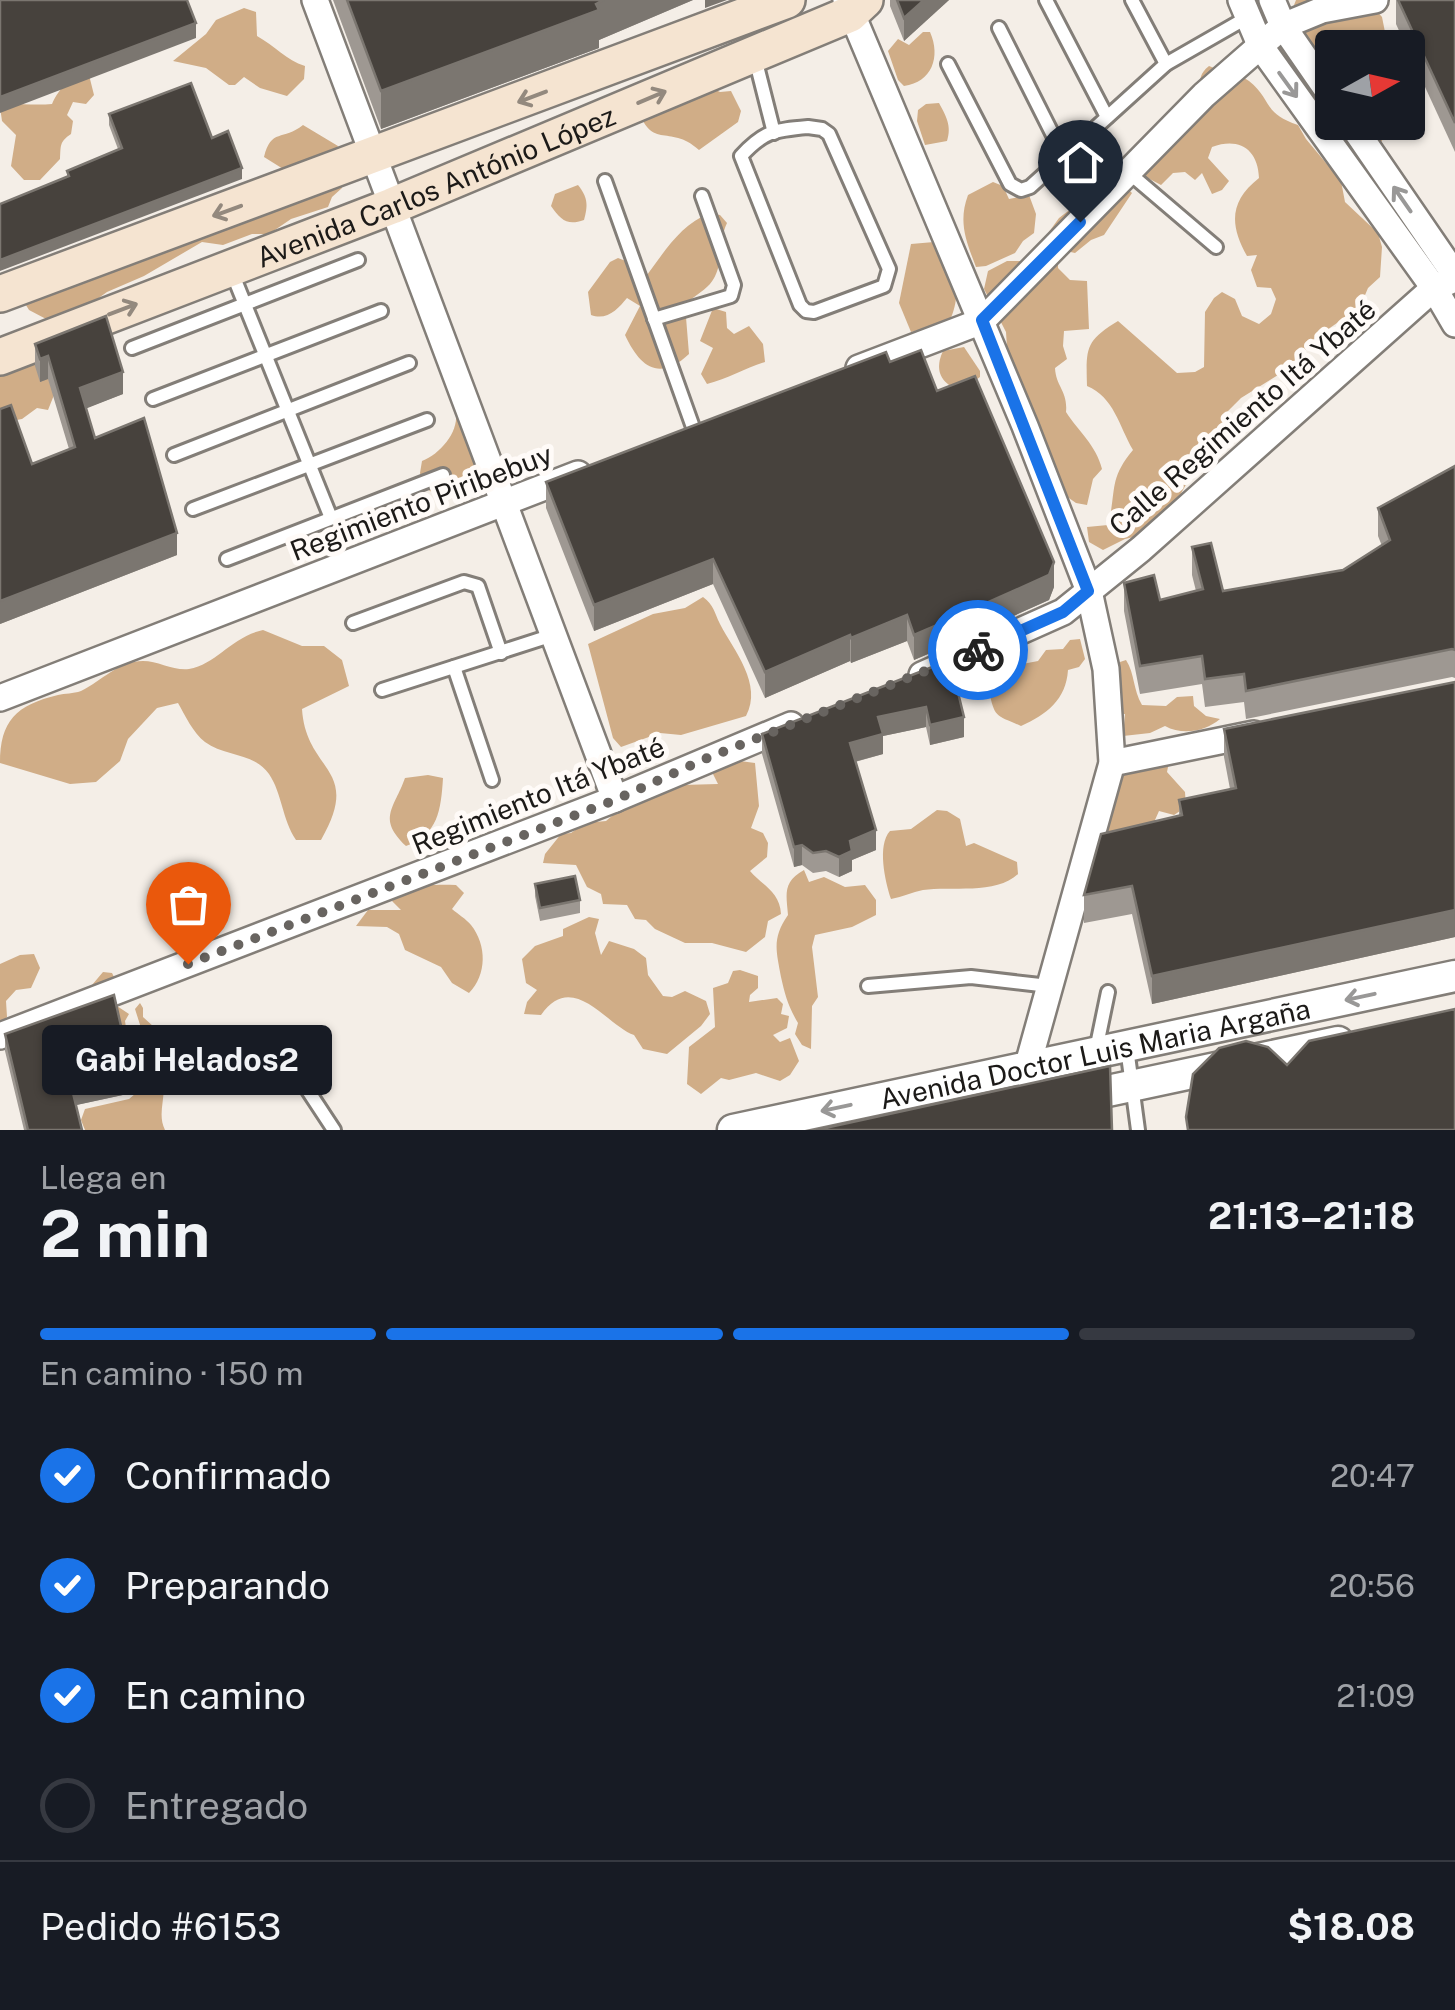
<!DOCTYPE html>
<html lang="es">
<head>
<meta charset="utf-8">
<style>
  body { margin:0; font-family:"Public Sans",sans-serif; background:#20242c; color:#f1f3f6; height:100vh; display:flex; flex-direction:column; font-size:38px; white-space:nowrap }
  * { box-sizing:border-box; margin:0 }
  p { font-size:32px; color:#9ea1a6 }
  .icon { flex:none; width:55px; height:55px; fill:none; stroke:currentColor; stroke-width:2; stroke-linecap:round; stroke-linejoin:round }
  .map { position:relative; height:1130px; overflow:hidden }
  .panel { display:flex; flex-direction:column; background:#171b24; flex:1 }
  .panel>* { flex:none }
  .needle { width:65px; rotate:82deg }
  .tools { position:absolute; left:1315px; top:30px; display:grid; gap:20px }
  .tools a { display:grid; place-items:center; width:110px; height:110px; border-radius:10px; background:#171b24; box-shadow:0 2px 8px #0004; font-size:50px }
  .pin { position:absolute; display:grid; place-items:center; width:85px; height:85px; color:#fff; margin:-102px -42px; border-radius:50% 50% 50% 0; rotate:-45deg; box-shadow:0 0 10px #0007 }
  .pin .icon { rotate:45deg }
  .courier { position:absolute; display:grid; place-items:center; width:100px; height:100px; margin:-50px; border:8px solid #1a73e8; border-radius:50%; background:#fff; color:#222; box-shadow:0 2px 12px #0007 }
  .bubble { position:absolute; height:70px; border-radius:10px; background:#171b24; box-shadow:0 2px 8px #0004; font-size:32px; font-weight:700; line-height:70px; text-align:center }
  .summary em { font-style:normal; font-weight:700 }
  .summary div { display:flex; flex-direction:column-reverse }
  .summary { display:flex; align-items:center; justify-content:space-between; height:170px; padding:0 40px }
  h1 { font-size:65px; font-weight:700; line-height:75px }
  .bar { display:grid; grid-template-columns:repeat(4,1fr); gap:15px 10px; align-content:center; height:120px; padding:0 40px }
  .bar i { height:12px; border-radius:8px; background:#363941 }
  .bar .active { background:#1a73e8 }
  .bar p { grid-column:span 4 }
  .line { display:flex; align-items:center; gap:25px; padding:0 40px; border-top:2px solid #363941 }
  .line div { flex:1 }
  ol { padding:0 40px; list-style:none }
  li { display:flex; align-items:center; gap:30px; height:110px }
  li p { margin-inline-start:auto }
  li .icon { padding:10px; border-radius:50%; background:#1a73e8; color:#fff; stroke-width:4 }
  li:last-child { color:#9ea1a6 }
  li i { width:55px; height:55px; border:5px solid #363941; border-radius:50% }
  .map>svg:first-child { display:block }
</style>
</head>
<body>
<div class="map">
<svg width="1455" height="1130" viewBox="0 0 1455 1130">
  <rect width="100%" height="100%" fill="#f4eee7"/>
  <g fill="#d0ad87">
    <path d="M1296,0H1367L1382,17L1387,42L1384,47L1332,48V122L1383,123L1385,136L1375,151L1353,157L1276,51Z"/>
    <path d="M244,8L256,12L257,36C275,46 286,60 305,66L304,79L287,96L260,88L244,77L235,85H229L206,68L173,61L206,34L216,20Z"/>
    <path d="M923,32H930C941,57 932,82 904,86L898,80L888,51L898,39L909,45Z"/>
    <path d="M1209,66C1222,72 1238,73 1249,81C1272,99 1262,113 1298,125L1306,139L1341,181L1345,202L1378,233L1382,247L1380,277L1368,288L1360,307L1314,339L1294,365L1241,398L1227,412L1232,435L1207,469L1193,472L1160,531L1125,539L1103,550L1089,542L1087,527L1108,525C1117,490 1108,480 1133,450C1119,426 1114,397 1087,386C1086,348 1085,341 1118,321L1177,373L1195,372L1204,367L1205,312L1214,298L1222,292L1235,299L1242,316L1259,324L1271,314L1276,299L1271,288L1257,287L1251,270L1257,255L1247,256C1229,224 1230,201 1259,178C1258,149 1239,137 1212,147L1208,158L1229,181L1222,190L1212,194L1202,173L1195,180L1185,172L1173,173L1161,185L1142,175L1130,159L1131,149C1161,137 1153,127 1172,109C1180,102 1192,98 1197,88C1202,78 1199,74 1209,66Z"/>
    <path d="M89,75L94,95L86,104L73,102L67,115L73,121L71,134C59,142 61,146 60,159L40,180H24L11,166L16,135L2,121L0,107C18,102 33,106 52,104C60,86 70,79 89,75Z"/>
    <path d="M695,80L720,92L731,91L741,111L738,122L699,150C669,122 649,154 636,101Z"/>
    <path d="M939,103C946,116 952,126 947,141L925,145L917,121L918,110L926,104Z"/>
    <path d="M303,125L338,146L333,155L342,188L332,197L328,207L291,219L269,234H252L223,245L202,242L144,276L107,292L79,312L48,320L29,310L21,297L126,228L141,226L288,172L264,157C271,128 283,141 303,125Z"/>
    <path d="M1101,175L1114,176L1132,193L1104,235L1091,240L1075,253L1066,251L1058,259V268L1070,280L1087,281L1089,329L1064,331L1063,346L1067,359L1055,368C1056,387 1068,391 1066,412C1079,432 1096,445 1102,469L1093,479L1087,505L1076,503L1066,496L1038,492L1008,363L1006,332L984,289L988,271L1007,261H1028L1059,218L1072,208L1064,202C1077,192 1091,189 1101,175Z"/>
    <path d="M993,182L1003,186L1009,199L1029,195L1036,214L1034,233L1023,241L1015,253L986,266L976,267C966,241 958,222 968,195Z"/>
    <path d="M578,185C588,198 588,205 584,220C567,226 561,220 551,206L555,194Z"/>
    <path d="M710,213L720,215L727,223C717,244 725,266 710,284C703,292 692,297 685,305L689,354C659,382 640,367 625,335L640,306L627,298C618,309 607,321 591,315L588,292L610,262L618,258L631,263L647,275C665,251 681,224 710,213Z"/>
    <path d="M934,242C954,268 964,291 949,322L911,332L899,303L911,244Z"/>
    <path d="M713,308L726,312L727,328L734,334L749,326L763,344L765,362C745,368 728,379 707,384L701,374L713,348L700,341Z"/>
    <path d="M964,347L980,371V377L970,384L949,385C937,376 937,364 943,351Z"/>
    <path d="M39,361L56,390L48,410L37,408L22,419L0,423V369Z"/>
    <path d="M460,410L486,483L481,492L456,499L439,489L432,492L423,487L420,473L422,461C440,454 458,433 456,414Z"/>
    <path d="M703,597C714,605 714,612 720,624C734,651 763,684 746,716L681,735L660,733L621,747L613,738L588,644L653,614L685,608Z"/>
    <path d="M263,630L302,646H324L342,660L349,686L302,709C306,773 363,767 321,840H296C282,819 282,793 269,774C253,752 225,757 205,742C193,733 185,715 178,703L157,708L128,739L120,761L96,782L70,784L0,763C0,721 16,705 58,695C65,693 73,694 81,691C102,681 118,661 143,661C158,661 174,671 189,669C217,664 231,637 263,630Z"/>
    <path d="M1080,639L1085,659L1079,667L1068,670C1066,700 1047,714 1021,726C997,715 994,719 989,689L1006,667L1038,661L1046,650L1063,649L1070,640Z"/>
    <path d="M1126,660C1135,674 1133,690 1142,705L1166,706L1177,697L1193,696L1194,706L1206,716L1220,719C1206,731 1183,736 1165,726L1150,733L1123,736L1125,714L1113,715L1115,688L1120,682V662Z"/>
    <path d="M1170,757L1167,772L1185,792L1186,807L1174,815L1159,811L1155,820L1160,828L1154,837L1083,833L1102,769Z"/>
    <path d="M740,761L755,763L759,806L751,828L763,833L768,843L767,857L750,871C763,886 780,892 781,914L768,921L765,937L746,952L712,943H685L655,929L646,920L635,919L627,905L603,904L601,894L587,887L576,865L543,863L545,854L561,834L571,833L585,823L606,821L626,804L658,792L682,785L718,784L710,768Z"/>
    <path d="M428,775L443,778C441,810 438,835 406,846C377,818 394,809 405,778Z"/>
    <path d="M937,810L947,811L960,819L966,846L974,843L1017,862L1018,874C996,895 950,886 923,890C912,892 903,897 891,899C885,881 877,845 890,831L911,829Z"/>
    <path d="M804,870L809,882L824,877L845,887L865,885L876,900V915L852,927L815,935L812,947L818,997L812,1006L811,1049L802,1045L795,1034L798,1023C788,1006 785,995 781,977C776,950 772,938 788,915C786,893 783,882 804,870Z"/>
    <path d="M456,885L464,893L452,909C458,914 466,919 471,925C487,945 487,975 469,993L452,983L441,967L405,950L399,934L387,927L356,926L368,910H401L392,901C409,884 434,884 456,885Z"/>
    <path d="M589,917L599,919L595,933L601,955L609,941L634,949L646,958L648,975L663,996L672,997L685,991L706,1001L710,1014L701,1026L667,1054L643,1049L634,1035C607,1026 573,969 541,1015L524,1014L527,1002L537,990L526,983L522,959L535,946L563,936V929Z"/>
    <path d="M34,954L40,968L31,988L16,990L6,1001L7,1017L0,1025V964L20,955Z"/>
    <path d="M740,970L758,976V988L750,995L749,1002L777,998L783,1004L781,1014L789,1016L787,1028L773,1035L780,1042L790,1038L799,1061L790,1075L780,1081L756,1073L729,1080L721,1078L701,1094L687,1084L689,1047L715,1027L713,988L728,983L733,971Z"/>
    <path d="M103,972L112,973L116,981L114,1004L129,1014L125,1021L127,1034L133,1038L142,1031L135,1009L140,1003L143,1008V1017L154,1027C146,1046 159,1063 163,1082C166,1099 157,1114 165,1130H85L81,1120L85,1109L129,1099L135,1094L127,1058L92,985Z"/>
  </g>
  <g fill="none" stroke-linecap="round" stroke-linejoin="round">
    <g stroke="#837e78" stroke-width="18">
      <g id="service">
        <path d="M1046,0L1107,117"/>
        <path d="M1132,0L1166,64"/>
        <path d="M999,28L1064,157"/>
        <path d="M755,58L774,133"/>
        <path d="M948,64L1010,184L1021,190L1030,187L1166,64L1248,17"/>
        <path d="M808,127L822,129L829,134L889,269L884,286L814,312L806,311L800,305L741,156C764,131 774,130 808,127Z"/>
        <path d="M1128,172L1216,247"/>
        <path d="M605,181L694,430"/>
        <path d="M231,270L331,518"/>
        <path d="M654,319L731,296L734,285L702,196"/>
        <path d="M132,348L358,260"/>
        <path d="M153,399L381,311"/>
        <path d="M174,455L409,363"/>
        <path d="M193,509L427,420"/>
        <path d="M227,559L443,475"/>
        <path d="M353,623L464,582L478,586L501,653"/>
        <path d="M454,667L492,780"/>
        <path d="M382,690L553,635"/>
        <path d="M868,986L971,977L1049,986"/>
        <path d="M1127,1048L1138,1130"/>
        <path d="M1096,1050L1108,992"/>
        <path d="M282,1051L334,1130"/>
      </g>
    </g>
    <g stroke="#837e78" stroke-width="30">
      <g id="minor">
        <path d="M315,0L615,799"/>
        <path d="M846,0L1025,426L1089,591L1106,669L1112,763L1027,1068L1038,1106"/>
        <path d="M1241,0L1261,47L1434,288L1455,324"/>
        <path d="M1272,0L1283,26L1332,97"/>
        <path d="M1350,122L1455,275"/>
        <path d="M859,368L982,321L1204,95L1283,26L1322,10L1375,0"/>
        <path d="M922,675L1063,612L1141,549L1434,288L1455,279"/>
        <path d="M0,698L578,474"/>
        <path d="M1112,763L1254,734"/>
        <path d="M0,1036L615,799L791,725"/>
      </g>
    </g>
    <g stroke="#837e78" stroke-width="35">
      <g id="tertiary">
        <path d="M1070,1099L1338,1042"/>
        <path id="s1" d="M733,1130L1455,976"/>
      </g>
    </g>
    <g stroke="#837e78" stroke-width="40">
      <g id="secondary">
        <path d="M0,294L787,0"/>
        <path id="s2" d="M0,357L392,206L850,14L865,0"/>
      </g>
    </g>
    <use href="#service" stroke="#fff" stroke-width="12"/>
    <use href="#minor" stroke="#fff" stroke-width="25"/>
    <use href="#tertiary" stroke="#fff" stroke-width="30"/>
    <use href="#secondary" stroke="#f5e4d1" stroke-width="35"/>
  </g>
  <g fill="#9e9892">
    <path d="M333,0H693L599,40V48L381,129Z"/>
    <path d="M890,0H949L904,41L890,6Z"/>
    <path d="M1396,0H1455V152L1396,24Z"/>
    <path d="M109,114L212,138L242,179L67,177V171L118,149L109,125Z"/>
    <path d="M35,344L123,394L86,408L95,438L177,555L0,624L32,464L69,449L48,379L40,382L35,366Z"/>
    <path d="M890,362L937,391L1054,587L1049,600L982,630L942,644V648L914,660L907,641L851,663L850,661L765,698L713,584L594,631L546,508V482Z"/>
    <path d="M1455,466V678L1452,677L1246,719L1244,702L1205,707L1202,684L1140,694L1124,611V583L1160,600L1196,591L1192,575V547L1223,591L1343,570L1382,546L1378,536V508Z"/>
    <path d="M950,660L964,737L930,745L926,727L883,736V754L855,762L876,850L852,860V871L839,877L826,871L813,873L802,865L794,867L762,754V734Z"/>
    <path d="M1455,682V937L1152,1004L1132,914L1084,923V895L1179,816V800L1230,789L1224,757V729Z"/>
    <path d="M535,884L580,900V913L540,921L535,896Z"/>
    <path d="M5,1034L132,1093L76,1105L82,1130H24L5,1051Z"/>
  </g>
  <g fill="#7b7670">
    <path d="M604,0H693L599,40V48L381,129V91Z"/>
    <path d="M705,0H727L705,8Z"/>
    <path d="M924,0H949L904,41V18Z"/>
    <path d="M196,23V38L0,113V97Z"/>
    <path d="M242,168V179L0,271V260Z"/>
    <path d="M48,356V379L40,382V359Z"/>
    <path d="M123,372V394L80,411V388Z"/>
    <path d="M177,533V555L0,624V601Z"/>
    <path d="M713,559V584L594,631V605Z"/>
    <path d="M1054,562V587L1049,600L982,630L942,644V648L914,660V635L941,619Z"/>
    <path d="M907,615V641L851,663V638Z"/>
    <path d="M850,635V661L765,698V672Z"/>
    <path d="M926,707V727L883,736V754L850,763V743L878,717Z"/>
    <path d="M964,717V737L930,745V725Z"/>
    <path d="M876,830V850L852,860V871L839,877V857L850,841Z"/>
    <path d="M802,845V865L794,867V847Z"/>
    <path d="M1455,910V937L1152,1004V976Z"/>
    <path d="M132,1075V1093L72,1106V1089Z"/>
  </g>
  <g fill="#47423d" stroke="#7b7670" stroke-width="2.5">
    <path d="M0,0H187L196,23L0,97Z"/>
    <path d="M347,0H604L596,4L599,10L381,91Z"/>
    <path d="M897,0H924L904,18Z"/>
    <path d="M1398,0H1455V123Z"/>
    <path d="M191,83L212,138L228,131L242,168L0,260V204L69,176L67,171L122,148L109,114Z"/>
    <path d="M106,316L123,372L80,388L95,438L144,418L177,533L0,601V409L11,405L32,464L75,447L48,356L40,359L35,344Z"/>
    <path d="M921,350L937,391L975,376L1054,562L1049,575L982,605L941,619L942,623L914,635L907,615L851,638L850,635L765,672L713,559L594,605L546,482L886,352L890,362Z"/>
    <path d="M1455,466V650L1452,649L1246,691L1244,674L1205,679L1202,656L1140,666L1124,583L1154,575L1160,600L1203,589L1192,547L1211,543L1223,591L1343,570L1390,540L1378,508Z"/>
    <path d="M950,660L964,717L930,725L926,707L878,717L883,734L850,743L876,830L850,841L852,851L839,857L826,851L813,853L802,845L794,847L762,734Z"/>
    <path d="M1455,682V910L1152,976L1132,886L1084,895L1101,834L1182,815L1179,800L1236,788L1224,729Z"/>
    <path d="M575,876L580,900L540,908L535,884Z"/>
    <path d="M114,995L132,1075L72,1089L82,1130H28L5,1034Z"/>
    <path d="M1455,1009V1130H1188L1186,1117L1193,1074L1219,1048L1246,1041L1268,1047L1287,1065L1309,1041Z"/>
    <path d="M1110,1066L1112,1130H816Z"/>
  </g>
  <defs><path id="oneway-shaft" d="M-6 0H5M1.5-3L5.5 0L1.5 3" fill="none" stroke-width="1.6" stroke-linecap="round" stroke-linejoin="round" transform="scale(2.5)"/></defs>
  <g stroke="#999897">
    <use href="#oneway-shaft" transform="translate(1288 85) rotate(54)"/>
    <use href="#oneway-shaft" transform="translate(1402 199) rotate(-125)"/>
    <use href="#oneway-shaft" transform="translate(1360 997) rotate(168)"/>
    <use href="#oneway-shaft" transform="translate(836 1108) rotate(168)"/>
  </g>
  <g stroke="#93897e">
    <use href="#oneway-shaft" transform="translate(532 97) rotate(159)"/>
    <use href="#oneway-shaft" transform="translate(652 97) rotate(-23)"/>
    <use href="#oneway-shaft" transform="translate(227 211) rotate(160)"/>
    <use href="#oneway-shaft" transform="translate(123 309) rotate(-21)"/>
  </g>
  <g fill="none" stroke-linecap="round" stroke-linejoin="round">
    <path stroke="#686460" stroke-width="10" stroke-dasharray="0 18" d="M188,964L615,800L705,759L978,650"/>
    <path stroke="#1a73e8" stroke-width="12" d="M978,650L1063,612L1088,591L982,320L1080,222"/>
  </g>
  <g text-anchor="middle" dominant-baseline="central" stroke-width="10" stroke-linejoin="round" paint-order="stroke">
    <g font-size="28" fill="#1c1a18" stroke="#fffbf8">
      <text stroke="none"><textPath href="#s2" startOffset="468">Avenida Carlos António López</textPath></text>
      <text transform="translate(1242 417) rotate(-41)">Calle Regimiento Itá Ybaté</text>
      <text transform="translate(421 502) rotate(-21)">Regimiento Piribebuy</text>
      <text transform="translate(538 795) rotate(-22)">Regimiento Itá Ybaté</text>
      <text stroke="none"><textPath href="#s1" startOffset="370">Avenida Doctor Luis Maria Argaña</textPath></text>
    </g>
  </g>
</svg>
<div class="tools">
<a><svg class="needle" viewBox="-14 -14 28 28"><path d="M0-13l5 13h-10z" fill="#e53935"/><path d="M0 13l5-13h-10z" fill="#9ea1a6"/></svg></a>
</div>
<div class="pin" style="left:188px;top:964px;background:#ea580c"><svg class="icon" aria-label="bag" viewBox="0 0 24 24"><path d="M5 8h14l-1 12H6zM9 8a3 3 0 0 1 6 0"/></svg></div>
<div class="pin" style="left:1080px;top:222px;background:#1f2937"><svg class="icon" aria-label="home" viewBox="0 0 24 24"><path d="M3 11l9-7 9 7M6 9v11h12V9"/></svg></div>
<div class="courier" style="left:978px;top:650px"><svg class="icon" aria-label="bike" viewBox="0 0 24 24"><circle cx="6" cy="16" r="4"/><circle cx="18" cy="16" r="4"/><path d="M6 16l4-8h5l3 8M10 8l3 8H6M13 5h3"/></svg></div>
<div class="bubble" style="left:42px;top:1025px;width:290px">Gabi Helados2</div>
</div>
<section class="panel">
<div class="summary"><div><h1>2 min</h1><p>Llega en</p></div><em>21:13–21:18</em></div>
<div class="bar"><i class="active"></i><i class="active"></i><i class="active"></i><i></i><p>En camino · 150 m</p></div>
<ol>
<li><svg class="icon" aria-label="check" viewBox="0 0 24 24"><path d="M5 12l5 5 9-10"/></svg>Confirmado<p>20:47</p></li>
<li><svg class="icon" aria-label="check" viewBox="0 0 24 24"><path d="M5 12l5 5 9-10"/></svg>Preparando<p>20:56</p></li>
<li><svg class="icon" aria-label="check" viewBox="0 0 24 24"><path d="M5 12l5 5 9-10"/></svg>En camino<p>21:09</p></li>
<li><i></i>Entregado</li>
</ol>
<div class="line" style="height:130px"><div>Pedido #6153</div><b>$18.08</b></div>
</section>
</body>
</html>
